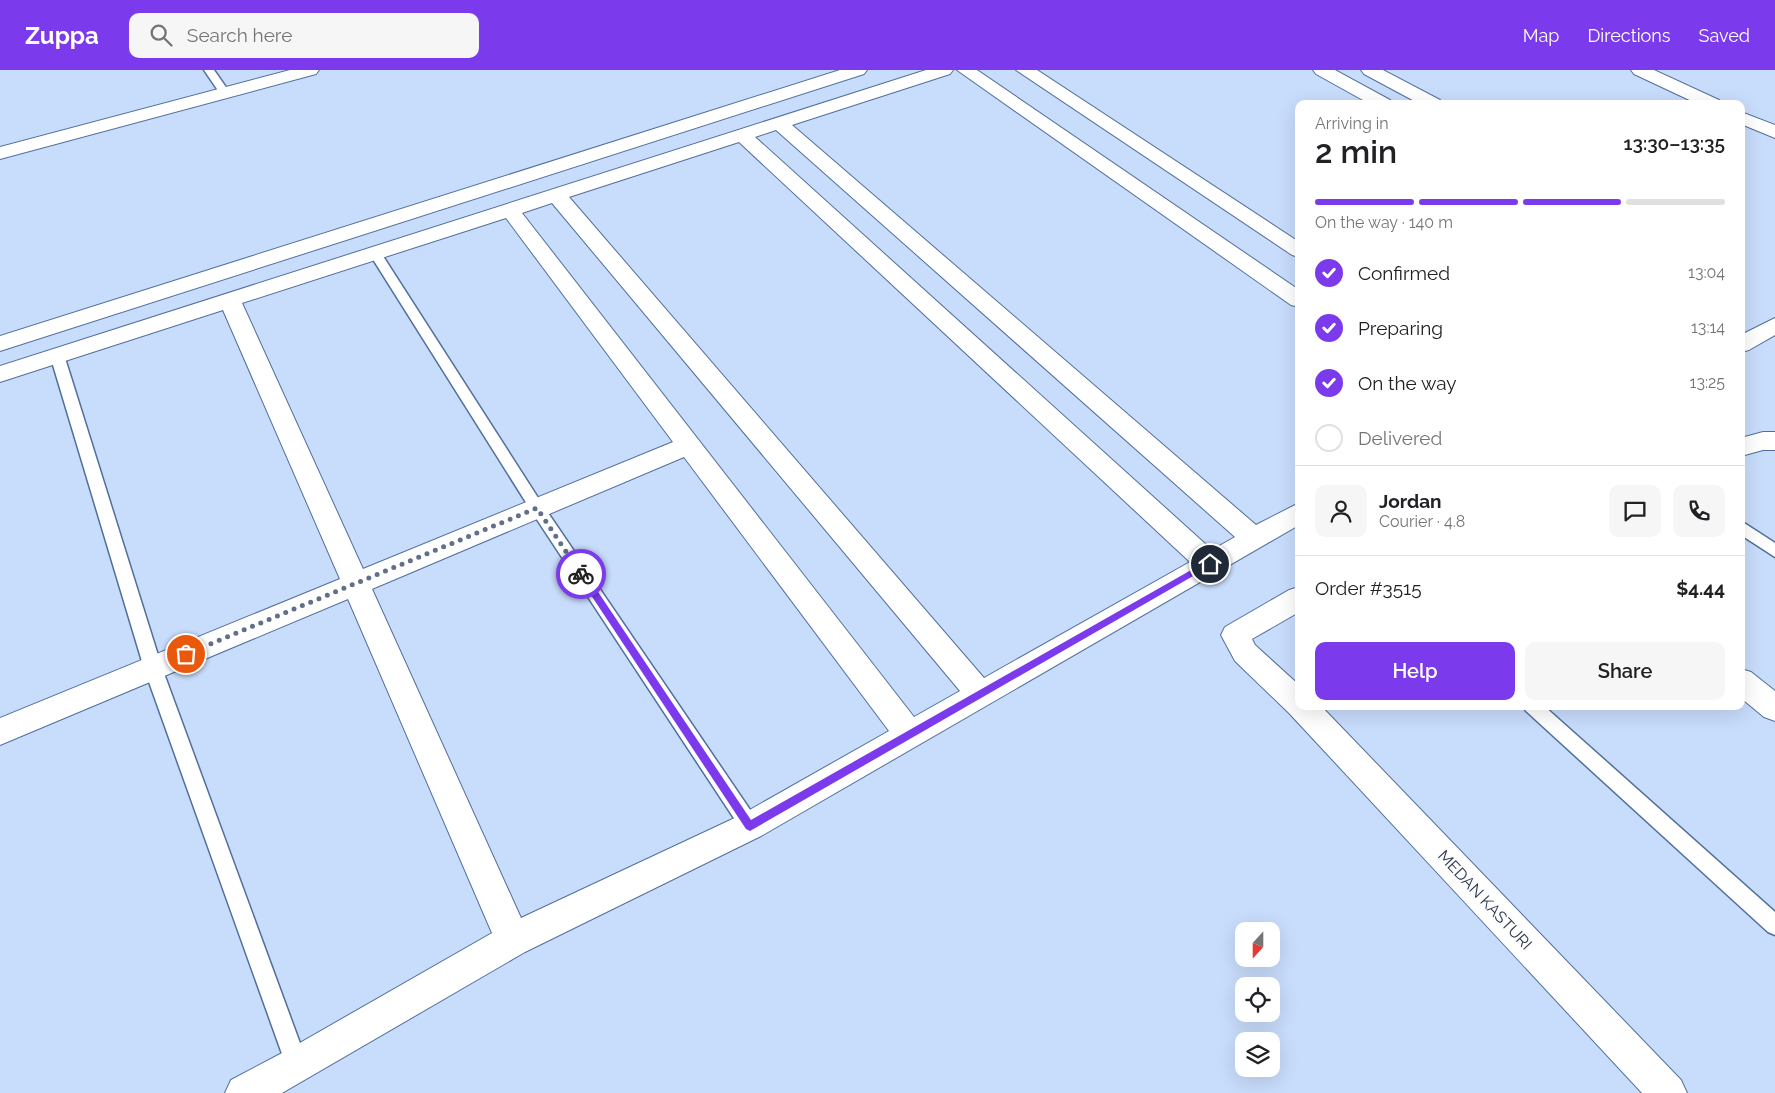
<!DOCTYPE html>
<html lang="en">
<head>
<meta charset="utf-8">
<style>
  body { margin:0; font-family:Raleway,sans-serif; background:#f6f6f6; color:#202124; height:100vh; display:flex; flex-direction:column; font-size:19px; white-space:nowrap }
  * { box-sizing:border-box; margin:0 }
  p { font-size:16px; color:#757577 }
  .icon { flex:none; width:28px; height:28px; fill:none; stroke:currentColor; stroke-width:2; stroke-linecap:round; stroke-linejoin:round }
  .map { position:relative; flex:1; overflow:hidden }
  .panel { position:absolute; left:1295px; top:30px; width:450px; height:610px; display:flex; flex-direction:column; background:#fff; border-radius:10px; box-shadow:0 5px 20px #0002 }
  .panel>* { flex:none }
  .needle { width:32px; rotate:201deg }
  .tools { position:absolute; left:1235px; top:852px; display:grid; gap:10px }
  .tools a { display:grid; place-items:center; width:45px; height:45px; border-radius:10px; background:#fff; box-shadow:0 5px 20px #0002; font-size:25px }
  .pin { position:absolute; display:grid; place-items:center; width:42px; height:42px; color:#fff; margin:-21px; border:2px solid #fff; border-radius:50%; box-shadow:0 1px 5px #0007 }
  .courier { position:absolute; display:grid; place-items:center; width:50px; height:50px; margin:-25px; border:4px solid #7c3aed; border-radius:50%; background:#fff; color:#222; box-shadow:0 1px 6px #0007 }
  .overview em { font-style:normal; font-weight:600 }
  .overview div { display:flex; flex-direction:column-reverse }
  .overview { display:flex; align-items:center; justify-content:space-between; height:85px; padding:0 20px }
  h1 { font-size:32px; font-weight:600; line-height:38px }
  .bar { display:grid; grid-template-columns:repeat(4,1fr); gap:8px 5px; align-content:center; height:60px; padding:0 20px }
  .bar i { height:6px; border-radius:4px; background:#e0e0e0 }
  .bar .selected { background:#7c3aed }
  .bar p { grid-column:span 4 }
  .line { display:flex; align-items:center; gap:12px; padding:0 20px; border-top:1px solid #e0e0e0 }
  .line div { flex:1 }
  .round { display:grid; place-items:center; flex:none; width:52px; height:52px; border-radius:10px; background:#f6f6f6 }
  ol { padding:0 20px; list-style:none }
  li { display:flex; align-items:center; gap:15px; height:55px }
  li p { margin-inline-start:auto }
  li .icon { padding:5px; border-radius:50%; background:#7c3aed; color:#fff; stroke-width:4 }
  li:last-child { color:#757577 }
  li i { width:28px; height:28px; border:2px solid #e0e0e0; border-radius:50% }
  .primary-button { display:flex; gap:10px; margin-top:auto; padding:10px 20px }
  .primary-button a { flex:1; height:58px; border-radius:10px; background:#7c3aed; color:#fff; font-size:20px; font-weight:600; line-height:58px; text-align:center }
  .primary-button a+a { background:#f6f6f6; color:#202124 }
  header { display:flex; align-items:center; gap:30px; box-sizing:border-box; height:70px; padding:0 25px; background:#7c3aed; color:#fff }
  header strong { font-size:24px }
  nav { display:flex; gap:28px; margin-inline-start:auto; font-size:18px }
  .search { width:350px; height:45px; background:#f6f6f6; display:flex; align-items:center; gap:12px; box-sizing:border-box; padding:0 18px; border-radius:10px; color:#757577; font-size:19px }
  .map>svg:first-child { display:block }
</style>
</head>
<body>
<header>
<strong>Zuppa</strong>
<div class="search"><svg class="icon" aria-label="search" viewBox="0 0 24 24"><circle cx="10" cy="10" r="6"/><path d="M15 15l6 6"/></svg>Search here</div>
<nav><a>Map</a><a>Directions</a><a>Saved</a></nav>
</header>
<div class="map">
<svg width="1775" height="1023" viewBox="0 0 1775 1023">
  <rect width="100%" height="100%" fill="#c8dcfb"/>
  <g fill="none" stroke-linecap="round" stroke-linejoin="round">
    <g stroke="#516f9c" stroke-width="3">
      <g id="lane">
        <path d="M204,0H214L230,23L229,25H221Z"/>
        <path d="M375,179L381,183L542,434L757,750L760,756L757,762L750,765L743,762L532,442L369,183Z"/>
        <path d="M57,281L64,285L162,598L308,995L305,1003L297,1006L289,1003L286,995L144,598L50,285Z"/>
        <path d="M1741,451L1775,473V487L1741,465Z"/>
        <path d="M1523,636H1544L1775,842V865L1768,862L1526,641Z"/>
      </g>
    </g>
    <g stroke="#516f9c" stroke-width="2">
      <g id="street">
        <path d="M290,0H319L316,4L0,89V77Z"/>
        <path d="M840,0H867L864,4L0,281V266Z"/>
        <path d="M926,0H953L950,4L792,55L1256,455L1299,433V455L761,766L525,882L282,1023H225L231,1010L284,982L492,863L348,529L0,675V648L340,509L223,240L0,312V296ZM776,60L1235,467L1212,480L755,67ZM739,72L1190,492L984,608L569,127ZM552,133L960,621L914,647L522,143ZM506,148L673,372L363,499L242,233ZM684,387L889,661L739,746L521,848L372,519Z"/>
        <path d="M957,0H977L1299,220V237L1291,235Z"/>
        <path d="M1016,0H1037L1299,172V187L1292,185Z"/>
        <path d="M1313,0H1335L1390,30L1393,34H1370L1316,4Z"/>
        <path d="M1361,0H1383L1440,30L1443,34H1420L1364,4Z"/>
        <path d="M1631,0H1654L1719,30L1722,34H1698L1634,4Z"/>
        <path d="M1741,42L1775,55V68L1741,54Z"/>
        <path d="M1775,248V265L1749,280L1741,282V265Z"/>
        <path d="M1763,362H1775V380H1763L1741,386V368Z"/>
        <path d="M1299,517V542L1252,569L1255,575L1299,615V636H1321L1681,1010L1687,1023H1642L1289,643L1235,591L1221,565L1225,557L1289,520Z"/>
        <path d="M1741,599L1751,602L1775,621V651L1764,647L1741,628Z"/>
      </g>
    </g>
    <use href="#lane" fill="#fff" fill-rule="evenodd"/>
    <use href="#street" fill="#fff" fill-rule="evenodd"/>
  </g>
  <path fill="#7c3aed" d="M1207,491L1214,494L750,761L746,759L577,504L584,501L751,750Z"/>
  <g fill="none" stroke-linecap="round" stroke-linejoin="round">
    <path stroke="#617088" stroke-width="5" stroke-dasharray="0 9" d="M186,584L537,438L581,504"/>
  </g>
  <g text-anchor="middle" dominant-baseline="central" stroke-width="4" stroke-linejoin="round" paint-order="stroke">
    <g font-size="16" fill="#29364a" stroke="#fcfcfc">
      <text transform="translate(1485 830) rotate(47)">MEDAN KASTURI</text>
    </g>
  </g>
</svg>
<div class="tools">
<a><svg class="needle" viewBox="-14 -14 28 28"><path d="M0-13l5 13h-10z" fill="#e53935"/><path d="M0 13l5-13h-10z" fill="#757577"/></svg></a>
<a><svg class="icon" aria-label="locate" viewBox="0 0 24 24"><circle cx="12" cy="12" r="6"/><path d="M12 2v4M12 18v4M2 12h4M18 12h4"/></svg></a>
<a><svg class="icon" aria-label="layers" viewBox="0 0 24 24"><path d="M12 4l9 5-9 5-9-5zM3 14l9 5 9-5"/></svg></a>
</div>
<div class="pin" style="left:186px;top:584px;background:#ea580c"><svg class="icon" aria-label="bag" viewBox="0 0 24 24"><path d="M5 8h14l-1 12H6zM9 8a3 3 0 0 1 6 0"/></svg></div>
<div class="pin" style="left:1210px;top:494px;background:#1f2937"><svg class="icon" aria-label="home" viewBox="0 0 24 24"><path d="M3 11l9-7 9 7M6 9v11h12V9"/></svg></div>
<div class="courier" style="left:581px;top:504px"><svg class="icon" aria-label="bike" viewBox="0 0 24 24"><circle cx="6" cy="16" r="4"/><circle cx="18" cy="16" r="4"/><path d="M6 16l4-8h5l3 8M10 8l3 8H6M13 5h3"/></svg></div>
<section class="panel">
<div class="overview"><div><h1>2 min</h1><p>Arriving in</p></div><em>13:30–13:35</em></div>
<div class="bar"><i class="selected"></i><i class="selected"></i><i class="selected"></i><i></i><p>On the way · 140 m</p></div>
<ol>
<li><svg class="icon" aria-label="check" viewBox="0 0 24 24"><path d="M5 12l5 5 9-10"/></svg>Confirmed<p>13:04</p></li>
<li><svg class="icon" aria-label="check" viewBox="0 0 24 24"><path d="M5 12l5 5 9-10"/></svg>Preparing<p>13:14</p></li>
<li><svg class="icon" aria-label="check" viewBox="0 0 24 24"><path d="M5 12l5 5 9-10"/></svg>On the way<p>13:25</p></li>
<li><i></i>Delivered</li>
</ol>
<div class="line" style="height:90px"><a class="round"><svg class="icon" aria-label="person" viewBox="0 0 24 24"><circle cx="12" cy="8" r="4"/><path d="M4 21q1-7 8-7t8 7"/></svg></a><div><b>Jordan</b><p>Courier · 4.8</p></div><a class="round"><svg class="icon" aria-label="chat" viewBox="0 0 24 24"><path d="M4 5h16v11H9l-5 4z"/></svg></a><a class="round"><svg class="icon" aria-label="phone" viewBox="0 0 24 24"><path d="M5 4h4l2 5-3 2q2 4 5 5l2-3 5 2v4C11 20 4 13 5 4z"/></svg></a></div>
<div class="line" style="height:65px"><div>Order #3515</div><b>$4.44</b></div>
<div class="primary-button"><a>Help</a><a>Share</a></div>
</section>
</div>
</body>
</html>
